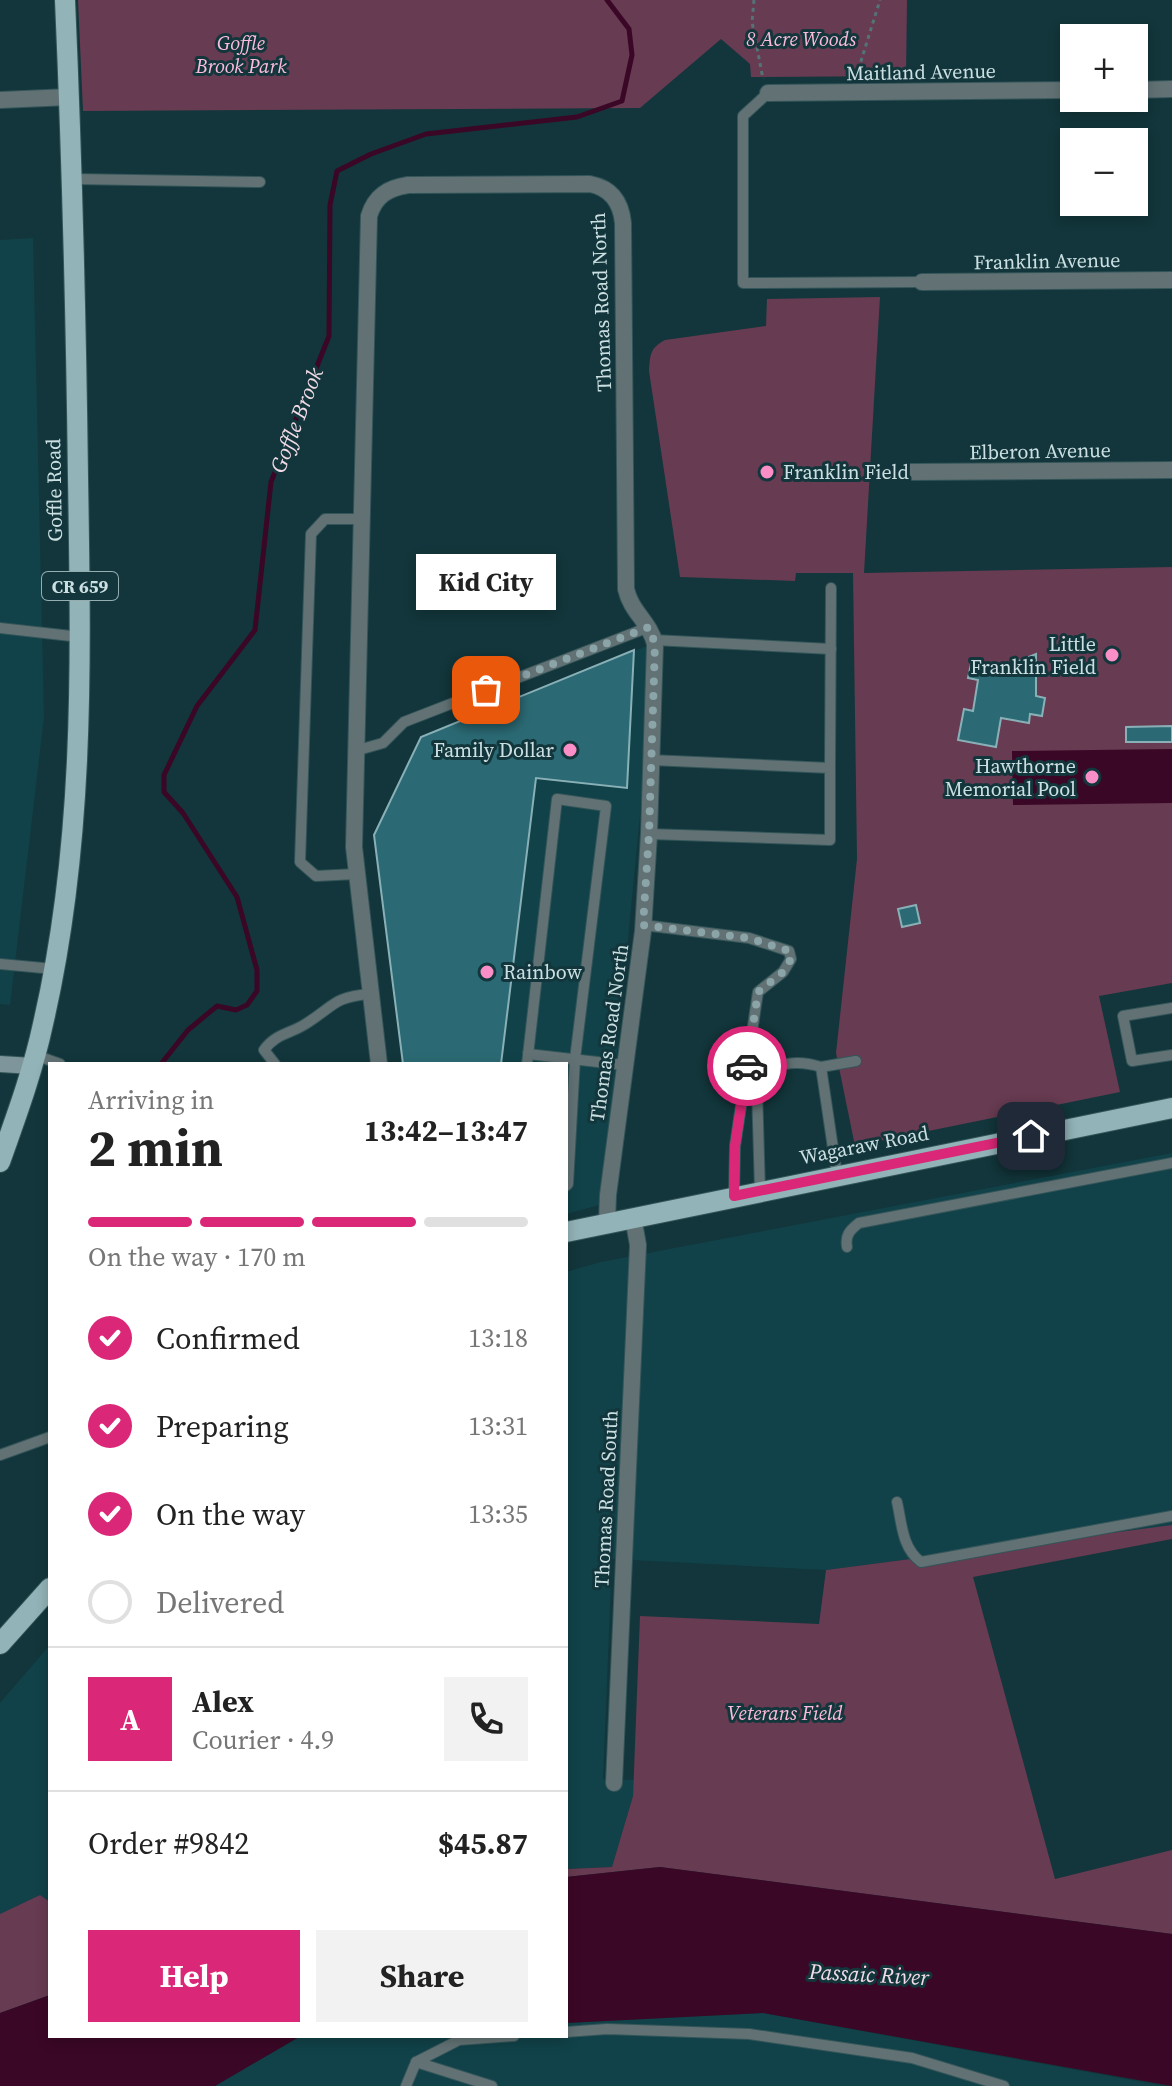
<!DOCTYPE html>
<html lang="en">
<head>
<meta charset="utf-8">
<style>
  body { margin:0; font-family:"Source Serif 4",serif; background:#f2f2f2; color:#222; height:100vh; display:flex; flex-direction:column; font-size:30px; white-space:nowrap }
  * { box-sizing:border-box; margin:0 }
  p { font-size:26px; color:#767676 }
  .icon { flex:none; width:44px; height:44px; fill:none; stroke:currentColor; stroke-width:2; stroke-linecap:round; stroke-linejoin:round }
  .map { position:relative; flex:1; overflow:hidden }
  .details { position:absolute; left:48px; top:1062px; width:520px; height:976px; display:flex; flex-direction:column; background:#fff; border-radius:0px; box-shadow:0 4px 12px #0003 }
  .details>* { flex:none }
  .fabs { position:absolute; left:1060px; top:24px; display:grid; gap:16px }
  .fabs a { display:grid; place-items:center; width:88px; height:88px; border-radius:0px; background:#fff; box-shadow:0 4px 12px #0003; font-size:40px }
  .pin { position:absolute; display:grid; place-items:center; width:68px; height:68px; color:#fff; margin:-34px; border-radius:16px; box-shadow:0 4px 12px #0006 }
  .courier { position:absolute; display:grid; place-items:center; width:80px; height:80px; margin:-40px; border:6px solid #db2777; border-radius:50%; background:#fff; color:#222; box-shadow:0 2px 10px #0007 }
  .bubble { position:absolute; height:56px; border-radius:0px; background:#fff; box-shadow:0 4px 12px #0003; font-size:26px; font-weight:700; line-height:56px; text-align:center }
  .overview em { font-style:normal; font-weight:700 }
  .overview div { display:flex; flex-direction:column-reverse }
  .overview { display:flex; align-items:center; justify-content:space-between; height:136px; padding:0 40px }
  h1 { font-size:52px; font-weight:700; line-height:60px }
  .bar { display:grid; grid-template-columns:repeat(4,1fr); gap:12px 8px; align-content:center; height:96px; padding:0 40px }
  .bar i { height:10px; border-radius:6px; background:#e0e0e0 }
  .bar .selected { background:#db2777 }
  .bar p { grid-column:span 4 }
  .line { display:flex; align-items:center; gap:20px; padding:0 40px; border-top:2px solid #e0e0e0 }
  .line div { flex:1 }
  .round { display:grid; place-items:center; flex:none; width:84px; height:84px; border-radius:0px; background:#f2f2f2 }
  ol { padding:0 40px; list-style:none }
  li { display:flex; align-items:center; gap:24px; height:88px }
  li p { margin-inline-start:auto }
  li .icon { padding:8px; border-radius:50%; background:#db2777; color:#fff; stroke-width:4 }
  li:last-child { color:#767676 }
  li i { width:44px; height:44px; border:4px solid #e0e0e0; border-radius:50% }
  .button { display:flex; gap:16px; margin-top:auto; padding:16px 40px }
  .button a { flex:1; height:92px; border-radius:0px; background:#db2777; color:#fff; font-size:32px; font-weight:700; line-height:92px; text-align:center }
  .button a+a { background:#f2f2f2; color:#222 }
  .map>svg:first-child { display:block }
</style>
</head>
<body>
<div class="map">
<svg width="1172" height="2086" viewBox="0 0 1172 2086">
  <rect width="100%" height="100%" fill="#12363b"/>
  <g fill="#114249">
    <path d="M33,238L44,717L10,1005L0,1004V240Z"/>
    <path d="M647,646L642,794L616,1064L599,1205L566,1214V1064H403L374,835L421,737Z"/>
    <path d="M1172,1153V1525L826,1570L612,1559L603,1779L634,1780L633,1796L612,1867L566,1869V1272L601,1262Z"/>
    <path d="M50,1645V1902L40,1895L0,1914V1703Z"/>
    <path d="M763,2013L1164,2086H215L299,2037L566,2036V2023Z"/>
  </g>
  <g fill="#673b51">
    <path d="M78,0H907L906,76L751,77L750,64L721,39L640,108L83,111Z"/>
    <path d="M880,297L864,573L1172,567V983L1099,996L1120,1092L855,1146L836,1053L857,859L853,573H796L795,581L680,577L649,371C650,355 650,348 665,340L766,326L767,299Z"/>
    <path d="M1172,1525V1539L973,1577L1055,1879L1172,1850V1934L660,1867L566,1877V1869L612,1867L633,1796L640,1616L819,1624L826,1570Z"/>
    <path d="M40,1895L50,1902V1995L0,2013V1914Z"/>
  </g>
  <g fill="#3b0726">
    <path d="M1172,749V803L1013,805L1012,751Z"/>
    <path d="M660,1867L1172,1934V2086L763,2013L566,2023V1877Z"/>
    <path d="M50,1995V2036H320L299,2037L215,2086H0V2013Z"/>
  </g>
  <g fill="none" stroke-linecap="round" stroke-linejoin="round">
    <path stroke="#3b0726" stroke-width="5" d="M161,1064L188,1030L217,1006L236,1010L247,1005L257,991V970L237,897L183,813L164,792V775L197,706L255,630L271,482L329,336L330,205L337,171L371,154L426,134L577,117L622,101L632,55L629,29L607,0"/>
  </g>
  <g fill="#2b6a74" stroke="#8ab0b7" stroke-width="2">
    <path d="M634,650L627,788L536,778L501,1064H403L374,835L421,737Z"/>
    <path d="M1036,654V696L1045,698L1042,716L1030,714L1029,723L1001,718L996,747L958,740L964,709L973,711L978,680L968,678L971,664L1016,672V662Z"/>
    <path d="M1172,726V742H1126V727Z"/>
    <path d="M916,905L920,923L902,927L898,909Z"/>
  </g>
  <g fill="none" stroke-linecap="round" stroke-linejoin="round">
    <g stroke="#335559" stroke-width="12">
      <g id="lane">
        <path d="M768,93L743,116V283L922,282"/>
        <path d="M74,179L260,182"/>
        <path d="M0,628L80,637"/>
        <path d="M654,640L831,649"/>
        <path d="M355,751L383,743L404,722L649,627"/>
        <path d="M830,768L831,588"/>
        <path d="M649,834L830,840V768L651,760"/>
        <path d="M356,874L316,876L300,862L311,534L325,519H361"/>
        <path d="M643,925L749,938L789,951L791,959L783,972L758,992L735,1146L734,1196"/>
        <path d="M0,964L54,969"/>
        <path d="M1172,1008L1123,1016L1132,1061L1172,1055"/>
        <path d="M528,1054L624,1065"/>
        <path d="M35,1055L60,1064"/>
        <path d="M275,1064L264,1050C276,1033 291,1034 307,1023C335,1005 334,997 370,994"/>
        <path d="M527,1064L557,799L606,806L575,1059L568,1184L566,1186"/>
        <path d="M821,1067L856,1061"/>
        <path d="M760,1191L757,1088L761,1074C781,1062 799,1060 821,1067L837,1175"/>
        <path d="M847,1247C845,1235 850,1230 859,1223L1172,1163"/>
        <path d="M0,1455L50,1437"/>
        <path d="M897,1502C902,1524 902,1548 921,1562L1172,1516"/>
        <path d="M566,2032L607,2029L749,2034L912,2058L1004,2086"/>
        <path d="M416,2062L459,2040L514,2036"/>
        <path d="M406,2086L416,2062L492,2086"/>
      </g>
    </g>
    <g stroke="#335559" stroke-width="18">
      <g id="street">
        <path d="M1134,90L1172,89"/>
        <path d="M768,93L1074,90"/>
        <path d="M0,100L69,97"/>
        <path d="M922,282L1172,280"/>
        <path d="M908,472L1172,470"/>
        <path d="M379,1064L354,847L369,216C375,196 388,188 408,185L590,184C611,188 621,202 623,223L626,589C631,612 650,622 655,644L649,834L643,931L608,1195L607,1222"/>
        <path d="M614,1783L638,1245L633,1217"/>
      </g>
    </g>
    <g stroke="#335559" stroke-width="18">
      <path id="secondary" d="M0,1064L32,1066"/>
    </g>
    <g stroke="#335559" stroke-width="22">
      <g id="primary">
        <path d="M0,1162C16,1117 33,1071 43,1024C85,843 81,661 78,477C76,318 72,159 65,0"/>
        <path d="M566,1232L1172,1108"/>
        <path d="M0,1644L50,1588"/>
      </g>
    </g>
    <g stroke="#547377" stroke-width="3" stroke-dasharray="4 4" stroke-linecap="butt">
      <path d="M754,0L752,22L763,79"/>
      <path d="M856,77L880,0"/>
    </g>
    <use href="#lane" stroke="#627274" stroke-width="10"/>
    <use href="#street" stroke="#627274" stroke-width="16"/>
    <use href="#secondary" stroke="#7e969b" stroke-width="16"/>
    <use href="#primary" stroke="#92b3b8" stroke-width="20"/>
  </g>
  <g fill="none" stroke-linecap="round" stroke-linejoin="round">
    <path stroke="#8ba4a8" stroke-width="8" stroke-dasharray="0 14.4" d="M486,690L649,627L655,644L649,834L643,925L749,938L789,951L791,959L783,972L758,992L747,1066"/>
    <path stroke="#db2777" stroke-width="10" d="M747,1066L735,1146L734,1196L1031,1136"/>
  </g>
  <g fill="#fa8fc7" stroke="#12363b" stroke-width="3">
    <circle cx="767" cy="472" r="8"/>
    <circle cx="1112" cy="655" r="8"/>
    <circle cx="570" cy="750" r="8"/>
    <circle cx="1092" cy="777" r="8"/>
    <circle cx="487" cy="972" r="8"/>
  </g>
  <g text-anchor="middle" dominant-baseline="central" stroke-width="6" stroke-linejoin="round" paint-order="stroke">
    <rect fill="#12363b" stroke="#94adb1" stroke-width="2" x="42" y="572" width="76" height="28" rx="6"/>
    <g font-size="18" font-weight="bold" fill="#cce0e3">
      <text x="80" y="586">CR 659</text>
    </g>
    <g font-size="20" font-style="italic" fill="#fcbcdb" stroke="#12363b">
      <text x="801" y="39">8 Acre Woods</text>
      <text x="241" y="43">Goffle<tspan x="241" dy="23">Brook Park</tspan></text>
      <text x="785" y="1713">Veterans Field</text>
    </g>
    <g font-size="20" fill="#cce0e3" stroke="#12363b">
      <text transform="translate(921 72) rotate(-1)">Maitland Avenue</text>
      <text transform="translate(1047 261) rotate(-1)">Franklin Avenue</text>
      <text transform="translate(601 302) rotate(-92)">Thomas Road North</text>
      <text transform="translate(1040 451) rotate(-1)">Elberon Avenue</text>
      <text transform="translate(54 490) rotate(-91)">Goffle Road</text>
      <text transform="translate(609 1033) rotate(-82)">Thomas Road North</text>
      <text transform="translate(864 1145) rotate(-11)">Wagaraw Road</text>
      <text transform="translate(606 1499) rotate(-87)">Thomas Road South</text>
    </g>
    <g font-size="20" fill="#cce0e3" stroke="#12363b" text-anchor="end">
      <text x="783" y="472" text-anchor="start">Franklin Field</text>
      <text x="1096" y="644">Little<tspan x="1096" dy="23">Franklin Field</tspan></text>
      <text x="554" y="750">Family Dollar</text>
      <text x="1076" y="766">Hawthorne<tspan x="1076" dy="23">Memorial Pool</tspan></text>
      <text x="503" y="972" text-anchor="start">Rainbow</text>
    </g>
    <g font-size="22" font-style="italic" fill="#f2dbe6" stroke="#12363b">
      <text transform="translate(296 420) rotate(-69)">Goffle Brook</text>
      <text transform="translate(869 1974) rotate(3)">Passaic River</text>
    </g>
  </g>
</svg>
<div class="fabs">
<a>+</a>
<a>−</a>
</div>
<div class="pin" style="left:486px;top:690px;background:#ea580c"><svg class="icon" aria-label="bag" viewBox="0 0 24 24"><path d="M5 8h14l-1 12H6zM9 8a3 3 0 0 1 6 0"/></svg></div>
<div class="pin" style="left:1031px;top:1136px;background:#1f2937"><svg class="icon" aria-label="home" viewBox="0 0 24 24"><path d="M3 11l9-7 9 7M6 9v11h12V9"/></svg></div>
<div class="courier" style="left:747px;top:1066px"><svg class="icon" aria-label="car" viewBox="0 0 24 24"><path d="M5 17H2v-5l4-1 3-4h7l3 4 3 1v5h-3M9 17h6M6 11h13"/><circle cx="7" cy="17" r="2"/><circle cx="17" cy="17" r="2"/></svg></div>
<div class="bubble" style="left:416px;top:554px;width:140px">Kid City</div>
<section class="details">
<div class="overview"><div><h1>2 min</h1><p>Arriving in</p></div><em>13:42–13:47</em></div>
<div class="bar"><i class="selected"></i><i class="selected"></i><i class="selected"></i><i></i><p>On the way · 170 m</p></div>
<ol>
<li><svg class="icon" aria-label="check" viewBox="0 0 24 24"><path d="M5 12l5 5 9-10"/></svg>Confirmed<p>13:18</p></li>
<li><svg class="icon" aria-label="check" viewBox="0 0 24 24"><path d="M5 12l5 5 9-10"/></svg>Preparing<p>13:31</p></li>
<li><svg class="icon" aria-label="check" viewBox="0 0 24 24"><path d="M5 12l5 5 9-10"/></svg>On the way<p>13:35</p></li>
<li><i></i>Delivered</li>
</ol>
<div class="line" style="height:144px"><b class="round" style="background:#db2777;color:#fff">A</b><div><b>Alex</b><p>Courier · 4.9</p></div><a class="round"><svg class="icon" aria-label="phone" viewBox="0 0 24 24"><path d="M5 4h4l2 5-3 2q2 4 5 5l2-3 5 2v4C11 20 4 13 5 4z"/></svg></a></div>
<div class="line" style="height:104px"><div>Order #9842</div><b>$45.87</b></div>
<div class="button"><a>Help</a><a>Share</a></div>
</section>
</div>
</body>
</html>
